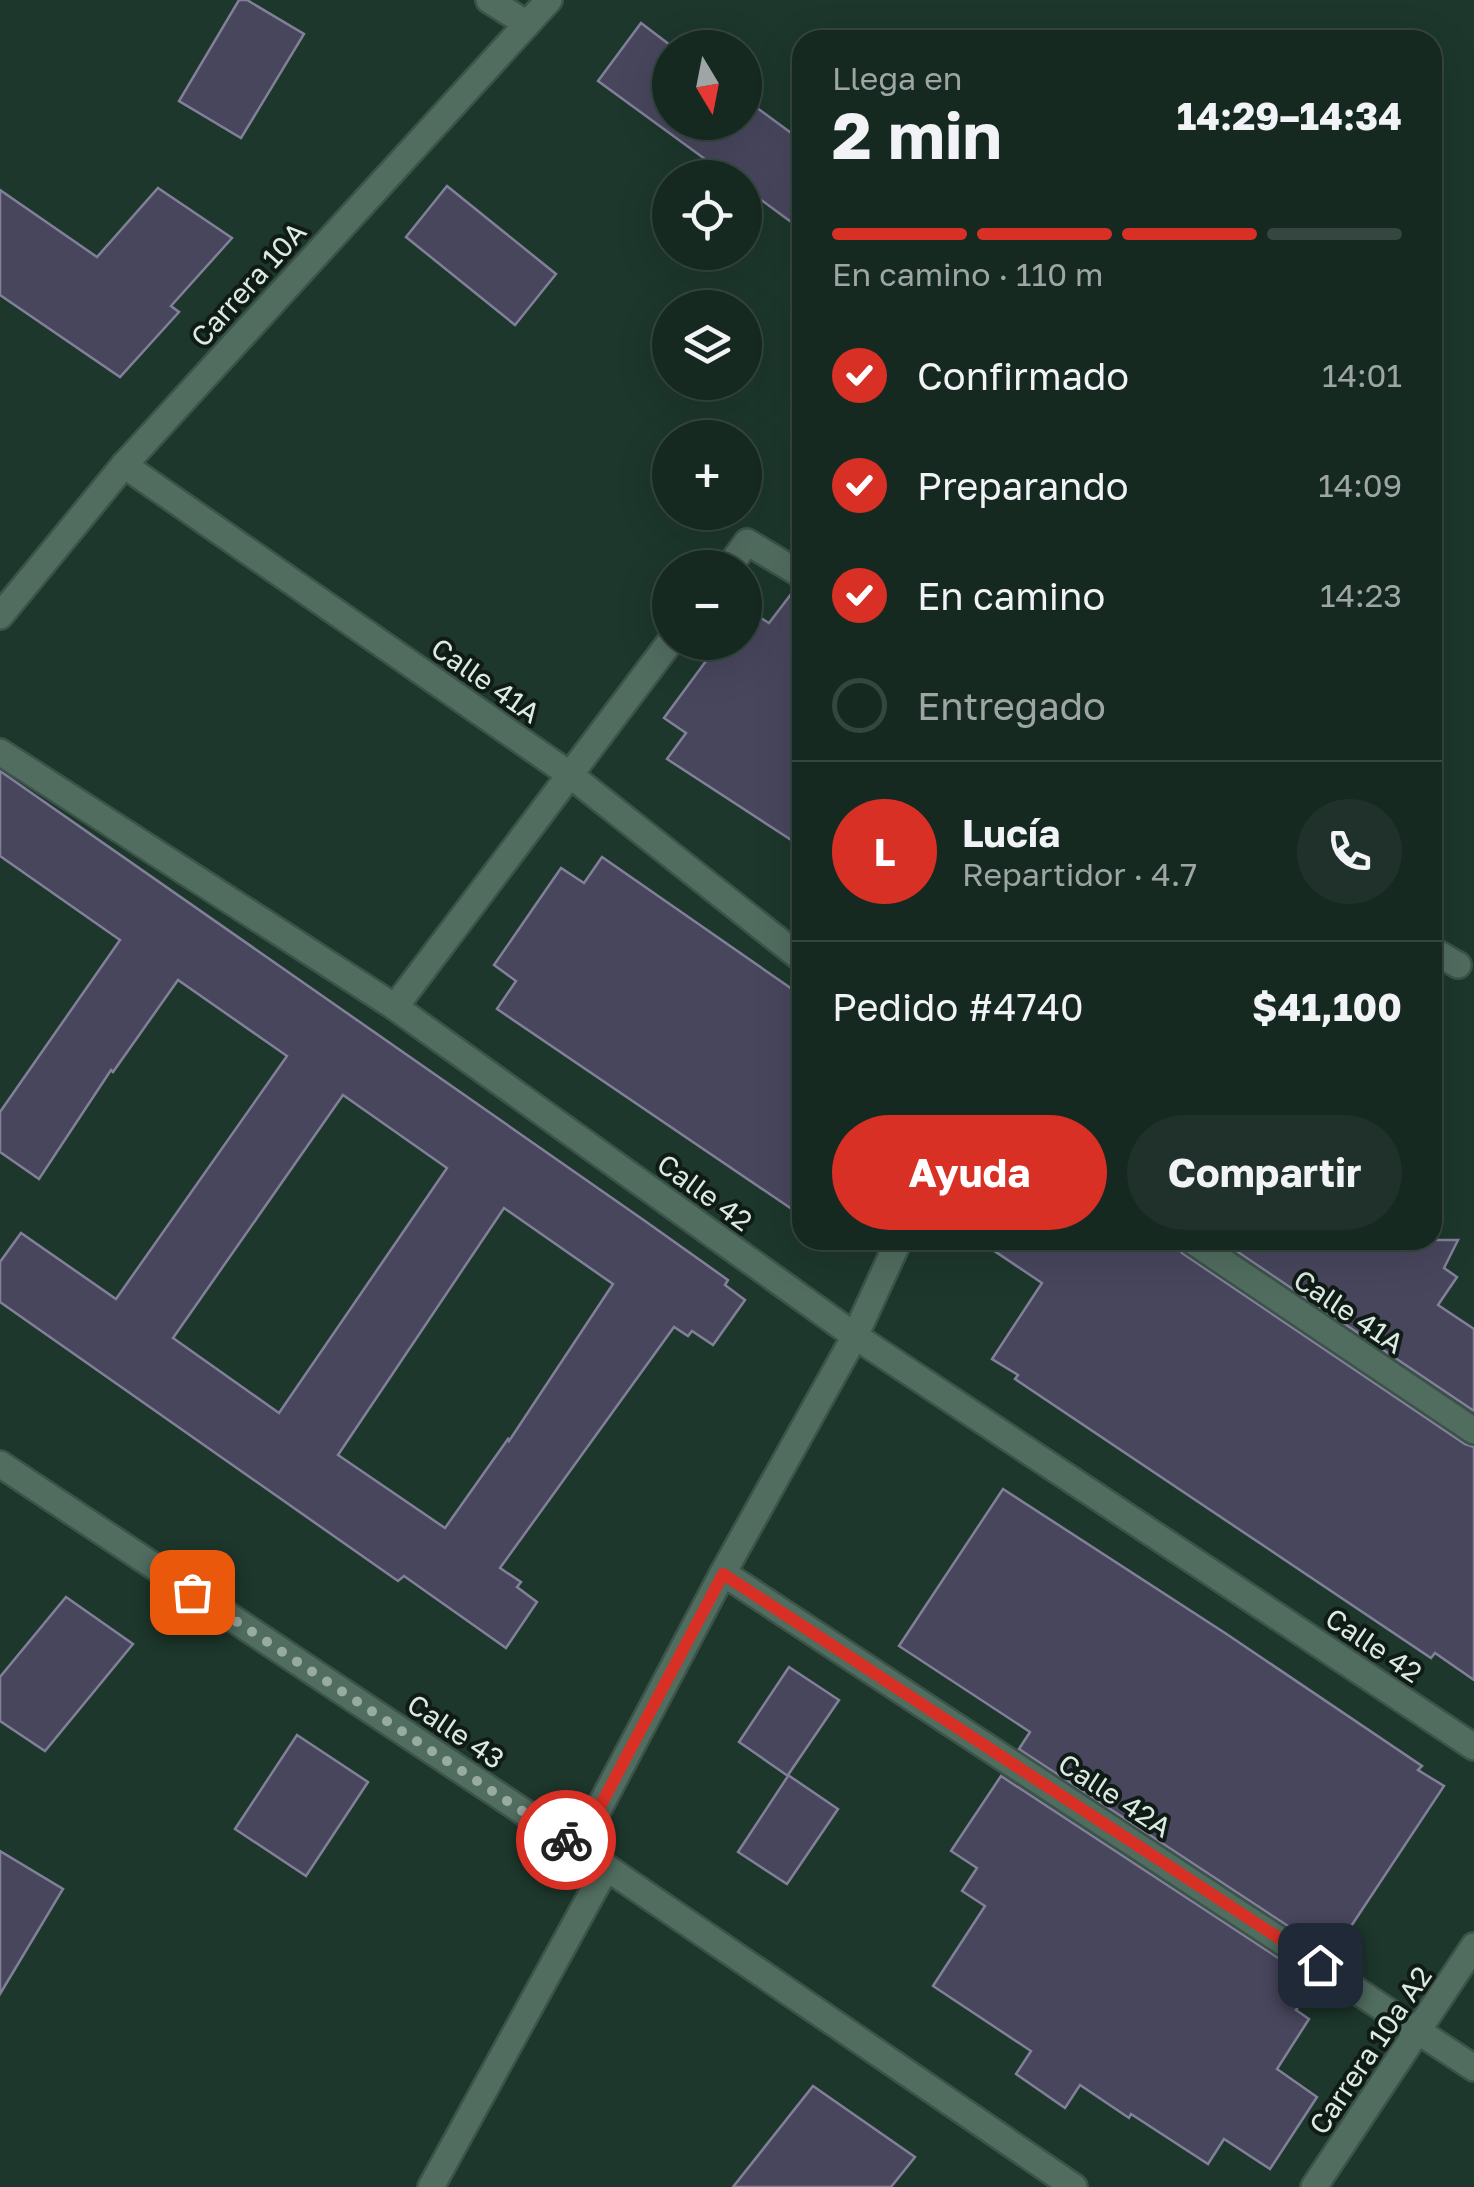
<!DOCTYPE html>
<html lang="es">
<head>
<meta charset="utf-8">
<style>
  body { margin:0; font-family:"Golos Text",sans-serif; background:#1f312a; color:#f1f3f6; height:100vh; display:flex; flex-direction:column; font-size:38px; white-space:nowrap }
  * { box-sizing:border-box; margin:0 }
  p { font-size:32px; color:#9ea6a5 }
  .icon { flex:none; width:55px; height:55px; fill:none; stroke:currentColor; stroke-width:2; stroke-linecap:round; stroke-linejoin:round }
  .map { position:relative; flex:1; overflow:hidden }
  .sheet { position:absolute; left:792px; top:30px; width:650px; height:1220px; display:flex; flex-direction:column; background:#162921; border-radius:30px; box-shadow:0 10px 40px #0002,0 0 0 2px #35453f }
  .sheet>* { flex:none }
  .needle { width:65px; rotate:170deg }
  .buttons { position:absolute; left:652px; top:30px; display:grid; gap:20px }
  .buttons a { display:grid; place-items:center; width:110px; height:110px; border-radius:50%; background:#162921; box-shadow:0 10px 40px #0002,0 0 0 2px #35453f; font-size:50px }
  .pin { position:absolute; display:grid; place-items:center; width:85px; height:85px; color:#fff; margin:-42px; border-radius:20px; box-shadow:0 5px 15px #0006 }
  .courier { position:absolute; display:grid; place-items:center; width:100px; height:100px; margin:-50px; border:8px solid #d93025; border-radius:50%; background:#fff; color:#222; box-shadow:0 2px 12px #0007 }
  .overview em { font-style:normal; font-weight:700 }
  .overview div { display:flex; flex-direction:column-reverse }
  .overview { display:flex; align-items:center; justify-content:space-between; height:170px; padding:0 40px }
  h1 { font-size:65px; font-weight:700; line-height:75px }
  .bar { display:grid; grid-template-columns:repeat(4,1fr); gap:15px 10px; align-content:center; height:120px; padding:0 40px }
  .bar i { height:12px; border-radius:8px; background:#35453f }
  .bar .on { background:#d93025 }
  .bar p { grid-column:span 4 }
  .line { display:flex; align-items:center; gap:25px; padding:0 40px; border-top:2px solid #35453f }
  .line div { flex:1 }
  .round { display:grid; place-items:center; flex:none; width:105px; height:105px; border-radius:52px; background:#1f312a }
  ol { padding:0 40px; list-style:none }
  li { display:flex; align-items:center; gap:30px; height:110px }
  li p { margin-inline-start:auto }
  li .icon { padding:10px; border-radius:50%; background:#d93025; color:#fff; stroke-width:4 }
  li:last-child { color:#9ea6a5 }
  li i { width:55px; height:55px; border:5px solid #35453f; border-radius:50% }
  .primary-button { display:flex; gap:20px; margin-top:auto; padding:20px 40px }
  .primary-button a { flex:1; height:115px; border-radius:60px; background:#d93025; color:#fff; font-size:40px; font-weight:700; line-height:115px; text-align:center }
  .primary-button a+a { background:#1f312a; color:#f1f3f6 }
  .map>svg:first-child { display:block }
</style>
</head>
<body>
<div class="map">
<svg width="1474" height="2187" viewBox="0 0 1474 2187">
  <rect width="100%" height="100%" fill="#1d372c"/>
  <g fill="#48465d" stroke="#828099" stroke-width="2.5" fill-rule="evenodd">
    <path d="M239,0H247L304,34L241,138L179,101Z"/>
    <path d="M641,23L674,48H670V122H745V99L802,141V230L745,188V178H731L598,81Z"/>
    <path d="M447,186L556,274L515,325L406,237Z"/>
    <path d="M158,188L232,238L171,306L179,312L120,377L0,295V190L97,257Z"/>
    <path d="M795,589L802,591V847L667,759L686,733L664,718L720,642H745V608L769,623Z"/>
    <path d="M0,771L645,1221L728,1280L725,1285L745,1300L713,1345L692,1331L688,1336L674,1327L500,1568L521,1582L517,1587L537,1602L506,1648L404,1576L398,1581L0,1302V1262L21,1233L116,1299L287,1056L178,980L113,1072L111,1070L39,1179L0,1152V1112L120,940L0,856ZM343,1095L447,1168L279,1413L173,1338ZM504,1208L613,1284L509,1441L508,1439L445,1528L338,1455Z"/>
    <path d="M602,857L802,996V1216L497,1009L516,981L494,965L512,939L561,868L584,883Z"/>
    <path d="M978,1240H1175L1182,1253L1465,1444L1474,1447V1680L1435,1653L1431,1658L1015,1379L1018,1375L992,1359L1042,1283Z"/>
    <path d="M1220,1240H1458L1444,1268L1457,1277L1438,1305L1474,1329V1411Z"/>
    <path d="M1003,1489L1225,1633L1422,1766L1418,1770L1444,1786L1332,1955L1019,1749L1030,1732L899,1646Z"/>
    <path d="M66,1597L133,1644L45,1751L0,1721V1677Z"/>
    <path d="M789,1667L839,1700L788,1775L838,1809L787,1884L738,1852L788,1776L739,1742Z"/>
    <path d="M297,1735L368,1782L306,1876L235,1829Z"/>
    <path d="M1001,1776L1315,1982L1296,2010L1309,2019L1277,2069L1317,2097L1270,2169L1224,2139L1208,2164L1131,2114L1129,2118L1080,2085L1065,2108L1016,2074L1031,2051L933,1986L985,1906L962,1891L977,1868L951,1851Z"/>
    <path d="M0,1851L63,1889L0,1994Z"/>
    <path d="M813,2086L915,2157L891,2187H733Z"/>
  </g>
  <g fill="none" stroke-linecap="round" stroke-linejoin="round">
    <g stroke="#3c534a" stroke-width="30">
      <g id="minor">
        <path d="M489,0L527,24"/>
        <path d="M124,465L569,774L802,959"/>
        <path d="M728,568L747,542L802,575"/>
        <path d="M0,616L124,465L549,0"/>
        <path d="M0,752L395,1007L855,1336L1474,1747"/>
        <path d="M1432,950L1458,965"/>
        <path d="M395,1007L670,642"/>
        <path d="M1191,1240L1474,1431"/>
        <path d="M0,1464L578,1848L1074,2187"/>
        <path d="M723,1573L1474,2068"/>
        <path d="M578,1848L723,1573L855,1336L899,1240"/>
        <path d="M431,2187L606,1868"/>
        <path d="M1314,2187L1474,1946"/>
      </g>
    </g>
    <use href="#minor" stroke="#516d60" stroke-width="25"/>
  </g>
  <g fill="none" stroke-linecap="round" stroke-linejoin="round">
    <path stroke="#98aba3" stroke-width="10" stroke-dasharray="0 18" d="M192,1592L566,1840"/>
    <path stroke="#d93025" stroke-width="12" d="M566,1840L578,1848L723,1574L1320,1965"/>
  </g>
  <g text-anchor="middle" dominant-baseline="central" stroke-width="8" stroke-linejoin="round" paint-order="stroke">
    <g font-size="28" fill="#dbeae3" stroke="#101b16">
      <text transform="translate(248 284) rotate(-48)">Carrera 10A</text>
      <text transform="translate(486 680) rotate(35)">Calle 41A</text>
      <text transform="translate(705 1192) rotate(36)">Calle 42</text>
      <text transform="translate(1349 1311) rotate(34)">Calle 41A</text>
      <text transform="translate(1374 1645) rotate(34)">Calle 42</text>
      <text transform="translate(456 1731) rotate(34)">Calle 43</text>
      <text transform="translate(1115 1795) rotate(33)">Calle 42A</text>
      <text transform="translate(1370 2050) rotate(-56)">Carrera 10ª A2</text>
    </g>
  </g>
</svg>
<div class="buttons">
<a><svg class="needle" viewBox="-14 -14 28 28"><path d="M0-13l5 13h-10z" fill="#e53935"/><path d="M0 13l5-13h-10z" fill="#9ea6a5"/></svg></a>
<a><svg class="icon" aria-label="locate" viewBox="0 0 24 24"><circle cx="12" cy="12" r="6"/><path d="M12 2v4M12 18v4M2 12h4M18 12h4"/></svg></a>
<a><svg class="icon" aria-label="layers" viewBox="0 0 24 24"><path d="M12 4l9 5-9 5-9-5zM3 14l9 5 9-5"/></svg></a>
<a>+</a>
<a>−</a>
</div>
<div class="pin" style="left:192px;top:1592px;background:#ea580c"><svg class="icon" aria-label="bag" viewBox="0 0 24 24"><path d="M5 8h14l-1 12H6zM9 8a3 3 0 0 1 6 0"/></svg></div>
<div class="pin" style="left:1320px;top:1965px;background:#1f2937"><svg class="icon" aria-label="home" viewBox="0 0 24 24"><path d="M3 11l9-7 9 7M6 9v11h12V9"/></svg></div>
<div class="courier" style="left:566px;top:1840px"><svg class="icon" aria-label="bike" viewBox="0 0 24 24"><circle cx="6" cy="16" r="4"/><circle cx="18" cy="16" r="4"/><path d="M6 16l4-8h5l3 8M10 8l3 8H6M13 5h3"/></svg></div>
<section class="sheet">
<div class="overview"><div><h1>2 min</h1><p>Llega en</p></div><em>14:29–14:34</em></div>
<div class="bar"><i class="on"></i><i class="on"></i><i class="on"></i><i></i><p>En camino · 110 m</p></div>
<ol>
<li><svg class="icon" aria-label="check" viewBox="0 0 24 24"><path d="M5 12l5 5 9-10"/></svg>Confirmado<p>14:01</p></li>
<li><svg class="icon" aria-label="check" viewBox="0 0 24 24"><path d="M5 12l5 5 9-10"/></svg>Preparando<p>14:09</p></li>
<li><svg class="icon" aria-label="check" viewBox="0 0 24 24"><path d="M5 12l5 5 9-10"/></svg>En camino<p>14:23</p></li>
<li><i></i>Entregado</li>
</ol>
<div class="line" style="height:180px"><b class="round" style="background:#d93025;color:#fff">L</b><div><b>Lucía</b><p>Repartidor · 4.7</p></div><a class="round"><svg class="icon" aria-label="phone" viewBox="0 0 24 24"><path d="M5 4h4l2 5-3 2q2 4 5 5l2-3 5 2v4C11 20 4 13 5 4z"/></svg></a></div>
<div class="line" style="height:130px"><div>Pedido #4740</div><b>$41,100</b></div>
<div class="primary-button"><a>Ayuda</a><a>Compartir</a></div>
</section>
</div>
</body>
</html>
